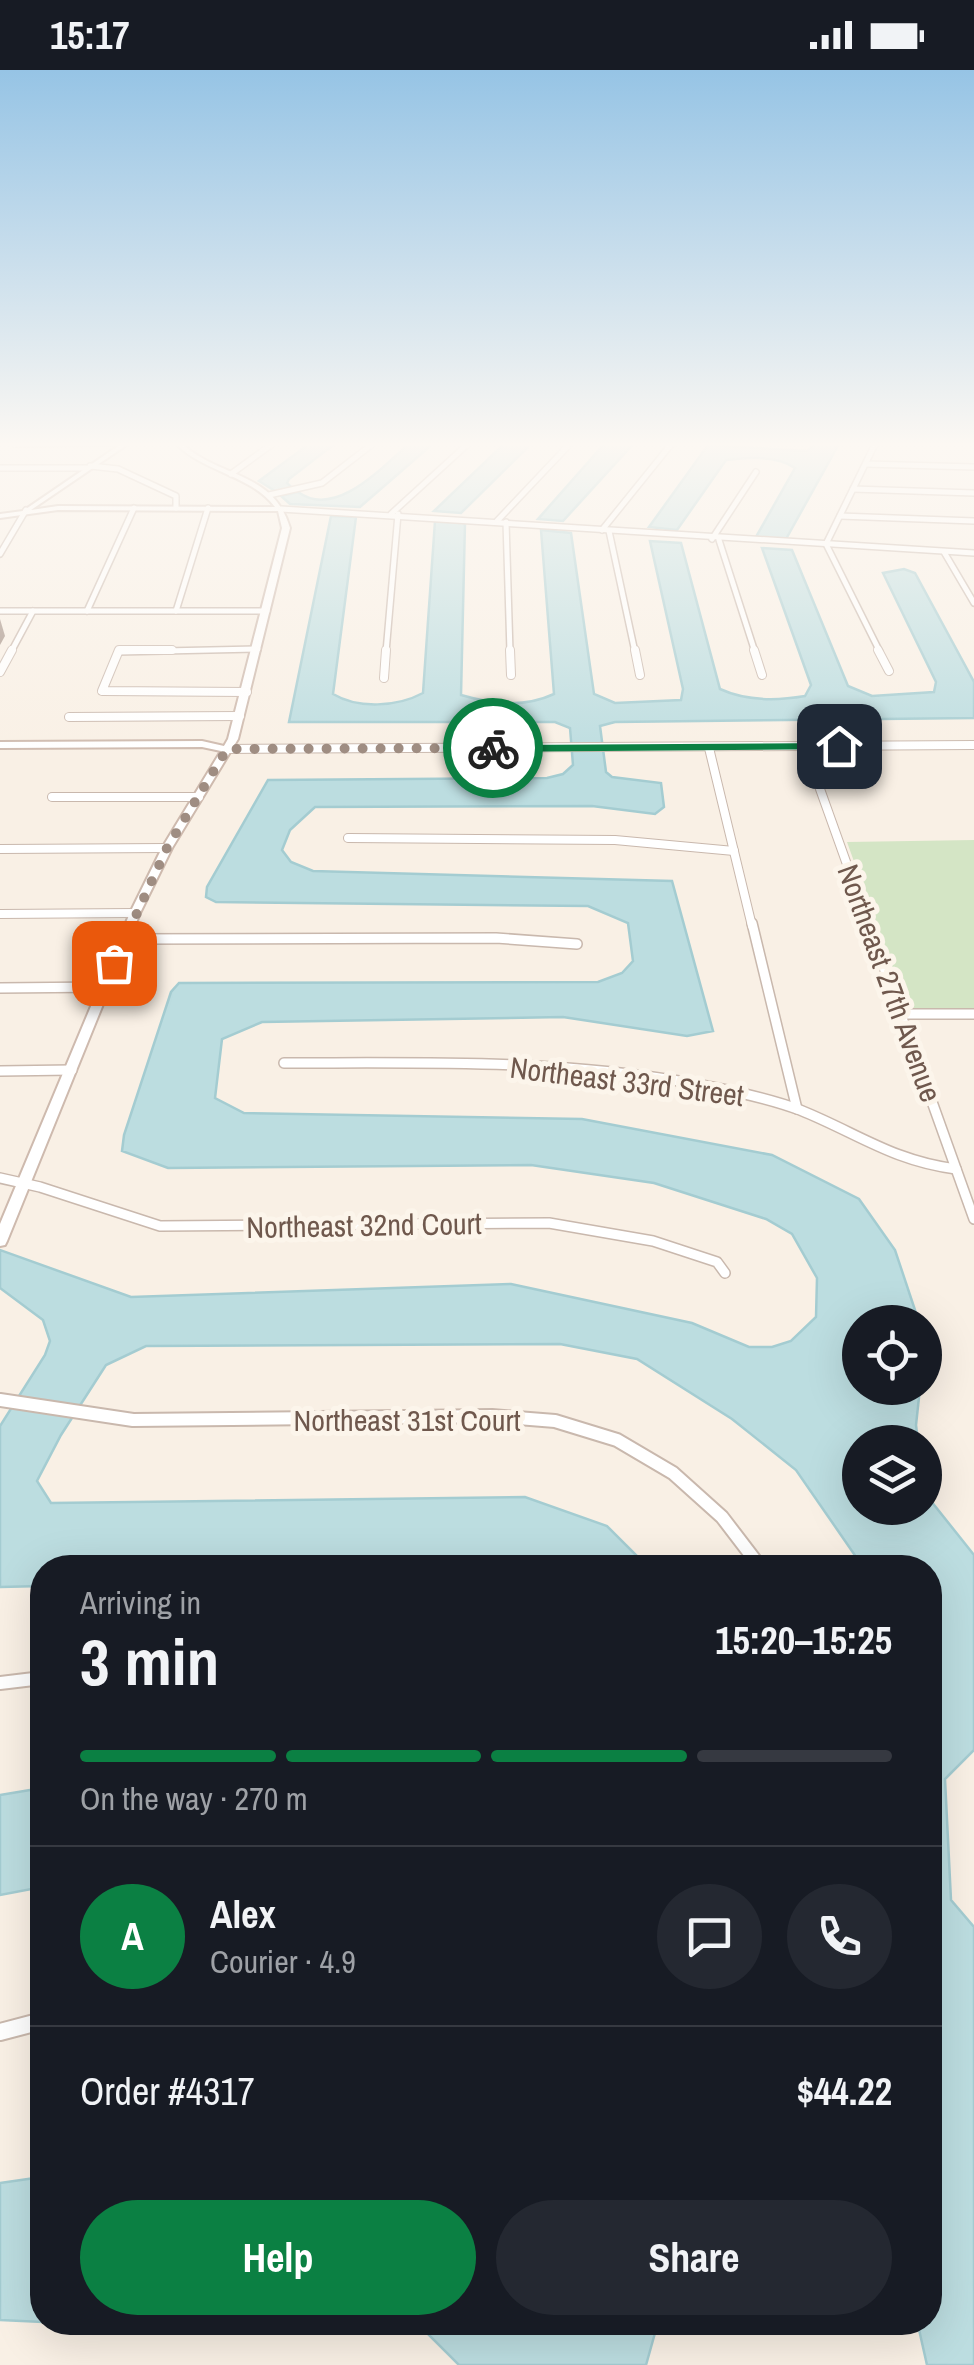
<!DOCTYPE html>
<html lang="en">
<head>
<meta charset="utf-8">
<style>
  body { margin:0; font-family:"Archivo Narrow",sans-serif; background:#242831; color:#f1f3f6; height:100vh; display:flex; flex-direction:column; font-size:38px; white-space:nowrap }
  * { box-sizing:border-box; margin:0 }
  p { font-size:32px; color:#9ea1a6 }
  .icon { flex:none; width:55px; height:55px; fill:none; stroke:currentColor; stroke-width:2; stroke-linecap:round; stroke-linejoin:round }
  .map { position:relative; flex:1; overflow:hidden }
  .panel { position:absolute; left:30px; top:1485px; width:912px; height:780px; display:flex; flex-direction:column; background:#171b24; border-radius:40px; box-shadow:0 10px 40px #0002 }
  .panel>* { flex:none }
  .fabs { position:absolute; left:842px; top:1235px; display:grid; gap:20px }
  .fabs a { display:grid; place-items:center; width:100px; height:100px; border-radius:50%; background:#171b24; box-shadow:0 10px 40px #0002; font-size:50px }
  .pin { position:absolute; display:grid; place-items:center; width:85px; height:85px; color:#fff; margin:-42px; border-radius:20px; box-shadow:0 5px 15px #0006 }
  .courier { position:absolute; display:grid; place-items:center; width:100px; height:100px; margin:-50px; border:8px solid #0b8043; border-radius:50%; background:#fff; color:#222; box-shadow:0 2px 12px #0007 }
  .headline em { font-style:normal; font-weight:700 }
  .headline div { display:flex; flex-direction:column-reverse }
  .headline { display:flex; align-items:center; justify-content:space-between; height:170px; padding:0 50px }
  h1 { font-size:65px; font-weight:700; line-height:75px }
  .bar { display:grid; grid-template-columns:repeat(4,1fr); gap:15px 10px; align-content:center; height:120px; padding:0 50px }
  .bar i { height:12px; border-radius:8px; background:#363941 }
  .bar .active { background:#0b8043 }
  .bar p { grid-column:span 4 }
  .line { display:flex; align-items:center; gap:25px; padding:0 50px; border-top:2px solid #363941 }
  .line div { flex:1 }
  .round { display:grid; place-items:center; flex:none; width:105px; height:105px; border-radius:52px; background:#242831 }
  .action { display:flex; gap:20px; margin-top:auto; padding:20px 50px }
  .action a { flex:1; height:115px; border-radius:60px; background:#0b8043; color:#fff; font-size:40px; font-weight:700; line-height:115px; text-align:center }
  .action a+a { background:#242831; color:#f1f3f6 }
  .status { display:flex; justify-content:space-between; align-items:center; height:70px; padding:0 50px; background:#171b24; direction:ltr }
  .status svg { height:28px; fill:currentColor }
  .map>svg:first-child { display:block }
</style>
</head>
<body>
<div class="status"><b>15:17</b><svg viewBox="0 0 49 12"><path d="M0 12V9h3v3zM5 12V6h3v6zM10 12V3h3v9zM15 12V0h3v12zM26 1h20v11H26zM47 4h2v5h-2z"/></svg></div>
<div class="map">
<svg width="974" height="2295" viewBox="0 0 974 2295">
  <rect width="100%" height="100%" fill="#f9f0e5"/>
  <path fill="#d4e5c5" d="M974,770V939H907L847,772Z"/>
  <g fill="#bcdde0" stroke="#a4ccd1" stroke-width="2.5">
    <path d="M312,372H337L289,409L287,413L292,418L275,421L259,411Z"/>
    <path d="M411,372H435L360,437L290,434L281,426L298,422C336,450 384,395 411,372Z"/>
    <path d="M506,372H533L461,443L434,441Z"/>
    <path d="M606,372H635L563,451L538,449Z"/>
    <path d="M817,372H840L786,469L756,467L795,398C777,385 748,387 726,390L677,460L649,457L708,375L807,381Z"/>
    <path d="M331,446L356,447L333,624C358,639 397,637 423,623L435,451L465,453L461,625C492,634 524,638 554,624L541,460L571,463L594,624L615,633L681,630L683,619L650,471L681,473L720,619C746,631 776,631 805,626L811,615L762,478L792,480L848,616L872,626L934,622L936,612L883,503L904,499L915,503L974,612V648L615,652L600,656L606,702L612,707L661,713L664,737L655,744L592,736L315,737L290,760L282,780L291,792L313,801L672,811L713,961L687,966L563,947L262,952L222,969L215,1028L244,1043L582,1049L772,1085L859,1129L895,1180L919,1252H860V1318H920L916,1355L918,1372H860V1438H925V1416L927,1426L974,1485V1680L945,1709L951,1830L974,1857V2295H927L918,2255L910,2253L930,2252V1498L863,1497L796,1400L732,1349L637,1289L560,1274L146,1276L106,1295L61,1365L37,1411L51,1433L525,1427L607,1456L648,1497L42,1498V1516L0,1517V1356L45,1285L50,1271L43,1250L0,1218V1180L131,1227L511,1214L692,1253L749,1277H772L791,1271L816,1247L817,1208L792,1164L766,1149L654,1113L531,1095L168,1098L122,1081L124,1065L171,922L179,913L598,912L622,903L633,891L628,853L588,836L216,832L206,827L207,817L268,710L547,708L563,704L573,695L570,658L555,652H289Z"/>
    <path d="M42,1718V1817L0,1825V1725Z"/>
    <path d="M42,2107V2252L0,2250V2113Z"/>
    <path d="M72,2253L675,2252V2253L655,2263L646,2295H459L418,2254Z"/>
  </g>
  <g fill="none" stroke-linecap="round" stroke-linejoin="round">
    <g stroke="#c9b8ad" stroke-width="8">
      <g id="street-far4">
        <path d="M876,372L826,474L880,582"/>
        <path d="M935,372H974"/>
        <path d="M14,374L125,373"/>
        <path d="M866,394L974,397"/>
        <path d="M90,396L118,399L176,426V438"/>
        <path d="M0,398H86"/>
        <path d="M231,404L275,372"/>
        <path d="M853,419L974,423"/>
        <path d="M269,425L322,413L375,372"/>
        <path d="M281,439L974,483"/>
        <path d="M391,444L470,372"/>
        <path d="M840,446L974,451"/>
        <path d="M497,451L567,377"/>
        <path d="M506,452L510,582"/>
        <path d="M602,460L673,372"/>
        <path d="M609,461L635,582"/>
        <path d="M712,469L756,402"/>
        <path d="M719,470L755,582"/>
        <path d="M944,482L974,533"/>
        <path d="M0,484L26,440"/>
        <path d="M0,541H267"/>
        <path d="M87,541L134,438"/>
        <path d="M176,541L208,438"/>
        <path d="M11,582L33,541"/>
        <path d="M118,582L258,579"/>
        <path d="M386,582L398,444"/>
      </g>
    </g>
    <g stroke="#c9b8ad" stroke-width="10">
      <g id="street-far3">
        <path d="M172,580H119L102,621L247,622"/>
        <path d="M510,580L511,605"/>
        <path d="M635,580L640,605"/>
        <path d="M754,580L762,605"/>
        <path d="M878,580L889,601"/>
        <path d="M0,602L12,580"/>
        <path d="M384,608L386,580"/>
        <path d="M69,647L240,646"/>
        <path d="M805,677L869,856"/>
        <path d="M709,678L752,856"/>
        <path d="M227,679L974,675"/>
        <path d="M52,727H199"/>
        <path d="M348,768L615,770L734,781"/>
        <path d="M0,779L167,778"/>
        <path d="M0,844L135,843"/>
      </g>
    </g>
    <g stroke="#c9b8ad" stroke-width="12">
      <g id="street-far2">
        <path d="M752,853L797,1039"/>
        <path d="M868,853L974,1149"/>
        <path d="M124,869L496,868L577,874"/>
        <path d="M0,918L105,917"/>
        <path d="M902,944H974"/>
        <path d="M284,993C421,993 560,989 696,1014C729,1020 768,1028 800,1040C857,1063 893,1091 956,1099"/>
        <path d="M0,1001L72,1000"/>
        <path d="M0,1108L40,1117L160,1156L549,1153L653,1171L717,1192L725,1203"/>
      </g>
    </g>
    <g stroke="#c9b8ad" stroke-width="16">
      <g id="street-far1">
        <path d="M0,1330L133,1350L492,1346L555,1351L617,1370L673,1403L722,1447L761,1498"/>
        <path d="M0,1613L42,1608"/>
      </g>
    </g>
    <g stroke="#c9b8ad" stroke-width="20">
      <path id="street" d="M0,1962L42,1951"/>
    </g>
    <g stroke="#cebaae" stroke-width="4">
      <path id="secondary" d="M124,372H131L31,440L58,436L275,437C250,404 203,403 174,372H180C219,409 273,400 290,458L238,669L172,778L140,843L7,1171L5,1175L0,1176V1154L130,843L162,778L221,681L202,677L0,678V672L202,671L224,676L228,669L282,458L278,441L58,440L0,448V444L23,441Z"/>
    </g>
    <use href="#street-far4" stroke="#fff" stroke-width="5"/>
    <use href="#street-far3" stroke="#fff" stroke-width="8"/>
    <use href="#street-far2" stroke="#fff" stroke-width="9"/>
    <use href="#street-far1" stroke="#fff" stroke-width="12"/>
    <use href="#street" stroke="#fff" stroke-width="16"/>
    <use href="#secondary" fill="#fff" fill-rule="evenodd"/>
  </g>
  <path fill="#a49186" d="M0,549L5,566L0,575Z"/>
  <linearGradient id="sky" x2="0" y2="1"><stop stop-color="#96c4e5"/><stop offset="0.54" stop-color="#fcf8f3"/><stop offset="1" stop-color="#fcf8f3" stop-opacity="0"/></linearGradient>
  <rect width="974" height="693" fill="url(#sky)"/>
  <path fill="#0b8043" d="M839,673L843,679L493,682L488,678L493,675Z"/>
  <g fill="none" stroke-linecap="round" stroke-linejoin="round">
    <path stroke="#9f8d82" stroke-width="10" stroke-dasharray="0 18" d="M114,893L167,778L227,679L493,678"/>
  </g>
  <g text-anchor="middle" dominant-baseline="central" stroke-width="10" stroke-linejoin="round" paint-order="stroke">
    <g font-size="30" fill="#6f584d" stroke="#fcf5eb">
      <text transform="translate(890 913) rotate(70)">Northeast 27th Avenue</text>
      <text transform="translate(627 1011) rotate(7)">Northeast 33rd Street</text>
      <text transform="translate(364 1155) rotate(-1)">Northeast 32nd Court</text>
      <text x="407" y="1350">Northeast 31st Court</text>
    </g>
  </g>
</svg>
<div class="fabs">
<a><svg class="icon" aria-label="locate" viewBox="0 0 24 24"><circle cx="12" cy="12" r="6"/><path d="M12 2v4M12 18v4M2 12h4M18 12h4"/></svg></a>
<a><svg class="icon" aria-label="layers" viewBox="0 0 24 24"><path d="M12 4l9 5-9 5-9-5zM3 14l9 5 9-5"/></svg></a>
</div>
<div class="pin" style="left:114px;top:893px;background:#ea580c"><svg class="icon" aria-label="bag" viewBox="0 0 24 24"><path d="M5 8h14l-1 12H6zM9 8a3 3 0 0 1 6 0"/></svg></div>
<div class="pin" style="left:839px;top:676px;background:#1f2937"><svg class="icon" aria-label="home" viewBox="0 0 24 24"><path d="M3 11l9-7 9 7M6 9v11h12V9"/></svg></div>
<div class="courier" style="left:493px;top:678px"><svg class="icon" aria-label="bike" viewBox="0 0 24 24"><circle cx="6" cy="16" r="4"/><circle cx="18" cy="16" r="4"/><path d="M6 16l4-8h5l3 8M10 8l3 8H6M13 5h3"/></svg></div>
<section class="panel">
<div class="headline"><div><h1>3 min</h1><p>Arriving in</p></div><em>15:20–15:25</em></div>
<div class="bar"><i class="active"></i><i class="active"></i><i class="active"></i><i></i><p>On the way · 270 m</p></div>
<div class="line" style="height:180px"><b class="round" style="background:#0b8043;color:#fff">A</b><div><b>Alex</b><p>Courier · 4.9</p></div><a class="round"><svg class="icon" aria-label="chat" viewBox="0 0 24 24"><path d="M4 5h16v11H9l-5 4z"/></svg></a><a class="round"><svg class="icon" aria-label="phone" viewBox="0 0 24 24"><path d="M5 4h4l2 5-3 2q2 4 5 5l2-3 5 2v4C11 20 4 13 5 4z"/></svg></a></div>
<div class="line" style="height:130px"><div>Order #4317</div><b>$44.22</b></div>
<div class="action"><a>Help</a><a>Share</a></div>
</section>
</div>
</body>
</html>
